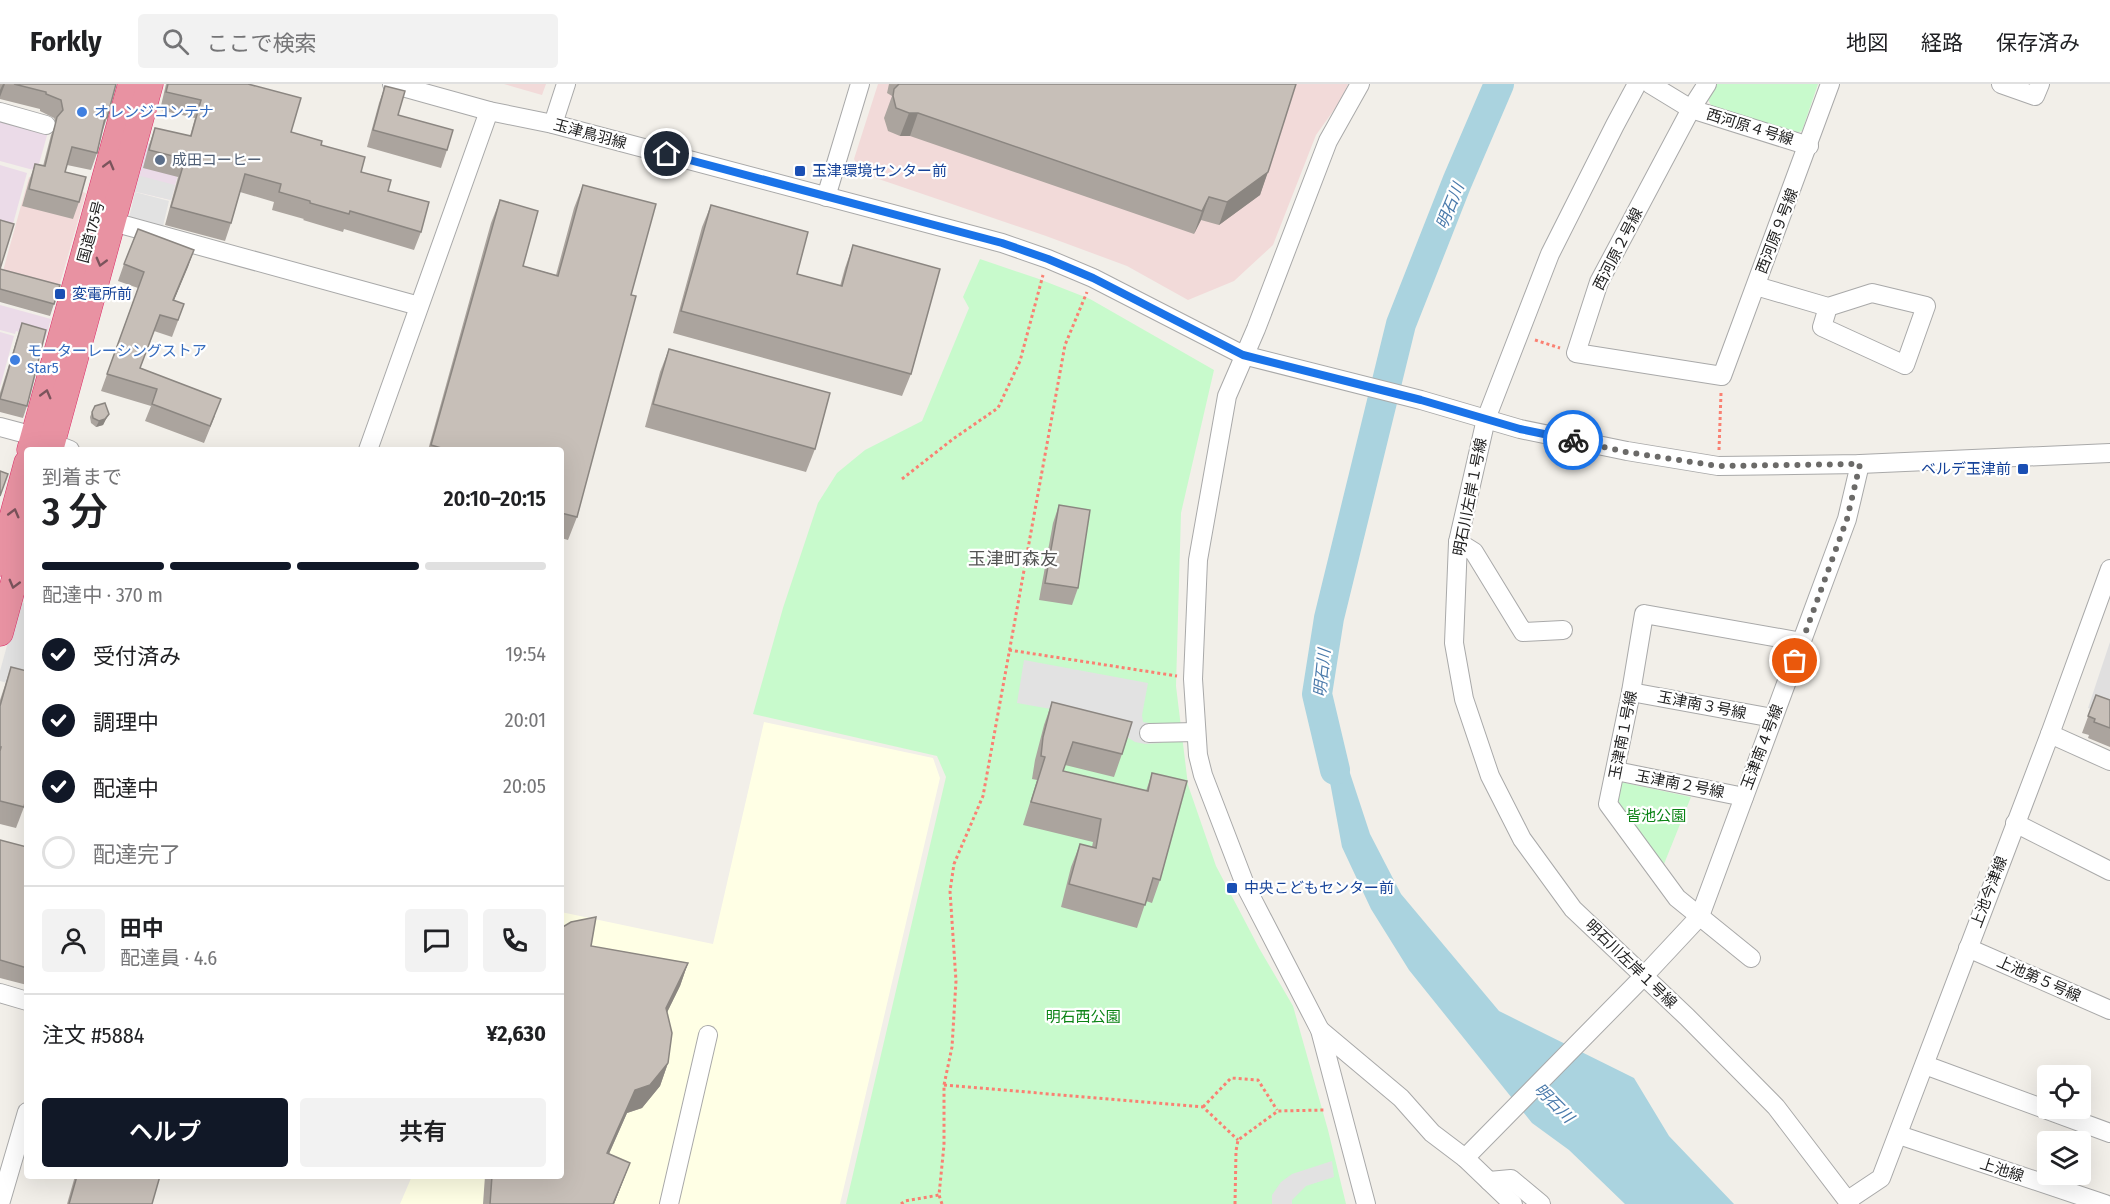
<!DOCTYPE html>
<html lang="ja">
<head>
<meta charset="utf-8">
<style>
  body { margin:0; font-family:"Fira Sans Condensed","Noto Sans JP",sans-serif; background:#f2f2f2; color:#202124; height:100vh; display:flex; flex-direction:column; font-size:22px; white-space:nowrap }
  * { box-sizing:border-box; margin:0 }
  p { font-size:20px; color:#757577 }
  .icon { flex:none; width:33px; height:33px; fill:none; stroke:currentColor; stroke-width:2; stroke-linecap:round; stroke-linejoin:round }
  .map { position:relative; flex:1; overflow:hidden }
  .side { position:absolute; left:24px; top:363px; width:540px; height:732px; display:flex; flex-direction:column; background:#fff; border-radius:6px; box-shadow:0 6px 24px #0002 }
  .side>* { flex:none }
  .fabs { position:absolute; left:2037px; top:981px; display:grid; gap:12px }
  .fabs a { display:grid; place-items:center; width:54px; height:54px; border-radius:6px; background:#fff; box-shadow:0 6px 24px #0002; font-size:30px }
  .pin { position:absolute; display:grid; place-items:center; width:51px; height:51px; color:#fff; margin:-26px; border:3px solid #fff; border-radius:50%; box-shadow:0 2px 6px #0007 }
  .courier { position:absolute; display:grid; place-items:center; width:60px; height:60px; margin:-30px; border:4px solid #1a73e8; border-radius:50%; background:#fff; color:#222; box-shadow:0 2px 8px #0007 }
  .headline em { font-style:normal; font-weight:600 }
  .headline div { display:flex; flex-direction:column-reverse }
  .headline { display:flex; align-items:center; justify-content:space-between; height:102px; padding:0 18px }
  h1 { font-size:39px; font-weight:600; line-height:45px }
  .bar { display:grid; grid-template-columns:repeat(4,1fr); gap:9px 6px; align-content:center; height:72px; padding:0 18px }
  .bar i { height:8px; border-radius:4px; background:#e0e0e0 }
  .bar .active { background:#111827 }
  .bar p { grid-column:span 4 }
  .line { display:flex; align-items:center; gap:15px; padding:0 18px; border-top:2px solid #e0e0e0 }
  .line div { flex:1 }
  .round { display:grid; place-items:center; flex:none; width:63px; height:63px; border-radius:6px; background:#f2f2f2 }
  ol { padding:0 18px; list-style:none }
  li { display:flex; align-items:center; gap:18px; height:66px }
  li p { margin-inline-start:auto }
  li .icon { padding:6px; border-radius:50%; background:#111827; color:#fff; stroke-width:4 }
  li:last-child { color:#757577 }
  li i { width:33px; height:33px; border:3px solid #e0e0e0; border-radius:50% }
  .button { display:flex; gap:12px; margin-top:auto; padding:12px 18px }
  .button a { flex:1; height:69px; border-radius:6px; background:#111827; color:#fff; font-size:24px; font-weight:600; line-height:69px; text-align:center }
  .button a+a { background:#f2f2f2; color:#202124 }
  header { display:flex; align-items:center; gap:36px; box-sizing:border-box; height:84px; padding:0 30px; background:#fff; border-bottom:2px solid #e0e0e0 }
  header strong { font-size:28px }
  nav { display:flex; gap:33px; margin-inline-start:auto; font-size:21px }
  .search { width:420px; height:54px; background:#f2f2f2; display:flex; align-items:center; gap:15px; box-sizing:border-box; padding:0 21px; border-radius:6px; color:#757577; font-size:22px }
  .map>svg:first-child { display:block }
</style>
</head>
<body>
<header>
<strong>Forkly</strong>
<div class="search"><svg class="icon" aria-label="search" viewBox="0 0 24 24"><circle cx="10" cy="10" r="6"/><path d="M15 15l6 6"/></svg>ここで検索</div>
<nav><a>地図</a><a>経路</a><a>保存済み</a></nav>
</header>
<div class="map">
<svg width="2110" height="1120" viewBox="0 0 2110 1120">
  <rect width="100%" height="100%" fill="#f2efe9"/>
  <path fill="#e0dfdf" d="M2110,558V633L2088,624Z"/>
  <g fill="#f2dad9">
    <path d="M504,0H546L542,11Z"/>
    <path d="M878,0H1348L1341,16L1316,51L1273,161L1234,197L1188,216L1127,182L1046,152L861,89L854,75Z"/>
    <path d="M29,93L86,109L57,210L1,194Z"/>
  </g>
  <g fill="#ebdbe8">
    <path d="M0,36L48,48L37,87L0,77Z"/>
    <path d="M146,59L184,69L171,116L133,107Z"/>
    <path d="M0,81L27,89L11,147L0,144Z"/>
    <path d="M0,221L51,235L45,256L16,247L15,250L0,246Z"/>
    <path d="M0,248L14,252L0,303Z"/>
  </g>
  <path fill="#ffffe5" d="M764,638L933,674L940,694L840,1120H400L412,1092H561V828L713,860Z"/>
  <g fill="#c8facc">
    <path d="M1717,0H1818L1802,47L1795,49L1712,24L1708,15Z"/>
    <path d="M980,175L1039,195L1090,215L1214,286L1181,429L1176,602L1188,701L1216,782L1259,864L1293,922L1328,1046L1346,1120H846L946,693L937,672L753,630L783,524L818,419L837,389L865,366L922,337L969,224L963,213Z"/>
    <path d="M1621,698L1691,713L1662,785L1613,714Z"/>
  </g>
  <g fill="#e2e2e2">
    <path d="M137,91L175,101L171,116L133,107Z"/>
    <path d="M135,108L169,117L163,142L129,134Z"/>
    <path d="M19,518L27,520V604L0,597V587Z"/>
    <path d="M1024,576L1148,599L1142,631L1143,638L1162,641L1161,659L1145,660L1135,658L1127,653L1124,638L1017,619Z"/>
    <path d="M1332,1077L1334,1093L1306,1102L1292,1116V1120H1272V1111L1281,1098L1292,1090Z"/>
  </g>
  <path fill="#aad3df" d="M1318,633L1347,680L1370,750L1401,810L1499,927L1634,994L1669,1052L1734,1120H1625L1569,1066L1532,1039L1409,886L1371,825L1342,763Z"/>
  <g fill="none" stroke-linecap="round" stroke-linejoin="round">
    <path stroke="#aad3df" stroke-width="30" d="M1335,686L1317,610L1329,534L1401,240L1457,98L1499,0"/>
    <g stroke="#a9a9a9" stroke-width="20">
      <g id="minor">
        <path d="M392,0L489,27L553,40L1002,159L1048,175L1093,194L1243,271L1421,316L1520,345L1627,367L1718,382L1860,380L2110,369"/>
        <path d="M1360,0L1328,57L1256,245L1227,312L1198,476L1193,595L1198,671L1203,691L1246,803L1320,946L1366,1120"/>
        <path d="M1637,0L1615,41L1550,170L1486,335L1458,458L1454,559L1464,615L1490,692L1522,755L1573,825L1687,933L1776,1023L1850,1120"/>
        <path d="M1650,0L1691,25L1809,62"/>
        <path d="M1707,0L1691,25L1599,198L1576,269L1722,292L1830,0"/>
        <path d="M2001,0L2035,12L2040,0"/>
        <path d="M0,28L46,41"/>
        <path d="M553,40L566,0"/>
        <path d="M826,113L860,0"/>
        <path d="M102,135L419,222"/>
        <path d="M1756,202L1828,223L1872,209L1926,222L1905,281L1822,243L1828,223"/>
        <path d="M0,343L34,352L70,366"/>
        <path d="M368,366L489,27"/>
        <path d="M1458,458L1474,468L1523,548L1563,546"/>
        <path d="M1631,608L1773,634"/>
        <path d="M1149,649L1196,648"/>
        <path d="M2050,650L2110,677"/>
        <path d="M1616,687L1744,713"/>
        <path d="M2015,739L2110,787"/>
        <path d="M1968,864L2110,926"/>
        <path d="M1751,874L1677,814L1608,720L1631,608L1644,530L1802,558"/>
        <path d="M0,909L27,917"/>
        <path d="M1320,946L1401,1014L1432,1049L1465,1074L1513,1120"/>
        <path d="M1925,981L2110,1049"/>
        <path d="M1899,1051L2105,1120"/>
        <path d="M1465,1074L1643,893L1700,832L1847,435L1860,380"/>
        <path d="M1489,1097L1511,1095L1541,1120"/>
        <path d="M1848,1116L1881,1094L2050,650L2110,485"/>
        <path d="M0,1120L27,1028"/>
        <path d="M669,1120L708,951"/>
      </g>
    </g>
    <g stroke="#dc2a67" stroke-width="27">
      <g id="highway">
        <path d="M30,366L131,0"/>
        <path d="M50,366L150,0"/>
        <path d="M0,479L27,379"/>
        <path d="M0,549L27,450"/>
      </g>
    </g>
    <g stroke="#fa8072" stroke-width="3" stroke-dasharray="3 3" stroke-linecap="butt">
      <path d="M1535,256L1560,264"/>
      <path d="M1719,366L1721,309"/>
      <path d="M902,395L953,355L998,324L1020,277L1043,191"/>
      <path d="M1009,566L1177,592"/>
      <path d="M944,1001L1203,1023L1238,1056"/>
      <path d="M1203,1023L1231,994L1258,996L1277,1026"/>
      <path d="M901,1120L905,1117L939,1111"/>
      <path d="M942,1120L939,1111L944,1061V1001L952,963L956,897L950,807L954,780L983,712L1065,261L1087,208"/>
      <path d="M1235,1120L1236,1067L1238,1056L1278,1027L1325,1026"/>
    </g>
    <use href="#minor" stroke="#fff" stroke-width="18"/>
    <use href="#highway" stroke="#e892a2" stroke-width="26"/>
  </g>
  <g fill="#aba49e">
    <path d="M0,0H116L107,34L101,51L97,69L91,86L67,81L65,88L79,118L73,135L22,122L29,97L35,80L43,82L51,51L56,39L54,34L40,27V25L0,15Z"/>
    <path d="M166,0H248L291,48L321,61L388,107L421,148L414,166L344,145L343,148L303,136L304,135L272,126L274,118L240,108L231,139L225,157L165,141L178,93L143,84L149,61L155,44L190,52L195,34L160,26Z"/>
    <path d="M889,0H1296L1260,111L1219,141L1201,136L1194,150L910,52H900L888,47L884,34L892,12L887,9Z"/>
    <path d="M385,2L398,31L447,66L441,84L367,63L379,19Z"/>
    <path d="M583,101L631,211L577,433L568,456L561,454V366H428L491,139L500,116L523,182L556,191L574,124Z"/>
    <path d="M711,121L797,190L840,202L845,184L853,161L911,290L902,312L673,249L702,143Z"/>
    <path d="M0,136V185L54,220L50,232L0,218Z"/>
    <path d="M194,166L174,216L178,237L172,253L154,247L140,284L215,332L204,359L145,337L151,322L101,307L138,204L118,197L124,180Z"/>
    <path d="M22,239L27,322L23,334L0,328V309Z"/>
    <path d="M669,265L815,365L806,388L645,343L660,288Z"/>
    <path d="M92,328L109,330L106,335L103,341L96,343L91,339L90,333Z"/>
    <path d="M1059,421L1078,504L1072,521L1039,516L1053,439Z"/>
    <path d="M11,583L24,723L16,744L0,740V616Z"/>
    <path d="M2096,611L2110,616V663L2088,654L2089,651L2082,649Z"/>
    <path d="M1052,618L1122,670L1114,693L1065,681L1063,687L1146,707L1152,689L1160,796L1152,819L1146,817L1137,844L1061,823L1071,783L1080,760L1092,763L1093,758L1023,741L1037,696L1032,695L1035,676L1044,641Z"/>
    <path d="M0,756L27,853V901L0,894Z"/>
    <path d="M591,862L688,879L680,902L667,928L668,979L660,1002L642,1024L627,1029L609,1070L630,1079L614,1120H483L485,1092H561Z"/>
    <path d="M75,1092H160L152,1120H67Z"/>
  </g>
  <g fill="#8b8681">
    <path d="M3,0H5L0,13V6Z"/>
    <path d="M909,29H918L910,52H900Z"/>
    <path d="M1268,88L1260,111L1219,141L1227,118Z"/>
    <path d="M1209,113L1201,136L1194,150L1202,127Z"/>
    <path d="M194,166L188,183L167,233L173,216Z"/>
    <path d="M109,330L106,335L103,341L96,343L99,337Z"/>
    <path d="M688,879L680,902L658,947L666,924Z"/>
    <path d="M668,979L660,1002L642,1024L627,1029L599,1092L607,1069L635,1006Z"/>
    <path d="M630,1079L614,1120H613Z"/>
  </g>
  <g fill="#c7bfb8" stroke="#8b8681" stroke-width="1.5">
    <path d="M14,0H116L107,34H105L97,69L72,63L65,88L86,93L79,118L29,105L35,80L45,82L57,33L63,26L61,16L46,10V8Z"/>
    <path d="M168,0H248L301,14L291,48L322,57L321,61L365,73L361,88L391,96L388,107L429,118L421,148L350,127L349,130L310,119V117L279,108L281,100L245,90L231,139L171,123L185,75L149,66L155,44L191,52L201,16L166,8Z"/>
    <path d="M899,0H1296L1268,88L1227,118L1209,113L1202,127L918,29H909L896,24L893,12L894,5Z"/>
    <path d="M385,2L405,7L398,31L453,46L447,66L373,46Z"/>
    <path d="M583,101L656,120L631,211L636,212L577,433L561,429V366H448L431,361L500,116L538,127L523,182L558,192Z"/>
    <path d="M711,121L808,148L797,190L842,202L853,161L940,185L911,290L681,227Z"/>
    <path d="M0,136L14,140L0,185L60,201L54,220L0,205Z"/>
    <path d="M138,145L194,166L173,216L184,220L178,236L160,231L140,284L221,315L210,342L152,320L157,305L107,290L144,188L124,180Z"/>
    <path d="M22,239L46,246L27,322L0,315Z"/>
    <path d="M669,265L830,309L815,365L653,320Z"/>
    <path d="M105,319L109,330L105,335L99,337L93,334L92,328L95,322Z"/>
    <path d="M0,387L8,390L0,412Z"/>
    <path d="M1059,421L1090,426L1078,504L1045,499Z"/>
    <path d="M11,583L27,587V711L24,723L0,717V667L1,663H0V622Z"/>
    <path d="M2096,611L2110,616V644L2094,638L2095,635L2088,632Z"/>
    <path d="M1052,618L1132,638L1122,670L1073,658L1063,687L1148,707L1152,689L1187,697L1160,796L1153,794L1145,821L1069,800L1080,760L1096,764L1101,735L1031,718L1045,673L1041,672L1043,653Z"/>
    <path d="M0,756L27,763V884L0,876Z"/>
    <path d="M596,833L591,862L688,879L666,924L672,949L668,979L650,1001L635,1006L607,1069L630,1079L613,1120H490L492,1092H561V844L571,838Z"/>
    <path d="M77,1092H160L152,1120H69Z"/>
  </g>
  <defs><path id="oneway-chevron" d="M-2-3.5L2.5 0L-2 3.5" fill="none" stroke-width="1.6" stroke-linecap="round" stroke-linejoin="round" transform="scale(1.5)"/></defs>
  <g stroke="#7b545c">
    <use href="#oneway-chevron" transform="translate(109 81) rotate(-75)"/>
    <use href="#oneway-chevron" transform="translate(101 178) rotate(105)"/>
    <use href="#oneway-chevron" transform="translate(46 310) rotate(-75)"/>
    <use href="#oneway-chevron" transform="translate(14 429) rotate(-75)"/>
    <use href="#oneway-chevron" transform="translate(14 500) rotate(105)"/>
  </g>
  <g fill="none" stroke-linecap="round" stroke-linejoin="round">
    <path stroke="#6b6a68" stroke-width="6" stroke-dasharray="0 10.8" d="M1573,356L1626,368L1718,382L1860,380L1847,435L1795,577"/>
    <path stroke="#1a73e8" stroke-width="8" d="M667,70L1002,159L1048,175L1093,194L1243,271L1421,316L1520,345L1573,356"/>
  </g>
  <g fill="#3f7fe0" stroke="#fff" stroke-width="2">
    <circle cx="82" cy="28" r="6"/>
    <circle cx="15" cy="276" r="6"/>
  </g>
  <circle fill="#5c6f8a" stroke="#fff" stroke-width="2" cx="160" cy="76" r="6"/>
  <g fill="#1a4fb4" stroke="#fff" stroke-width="2">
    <rect x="794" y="81" width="12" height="12" rx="3"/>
    <rect x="54" y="204" width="12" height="12" rx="3"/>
    <rect x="2017" y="379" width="12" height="12" rx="3"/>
    <rect x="1226" y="798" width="12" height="12" rx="3"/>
  </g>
  <g text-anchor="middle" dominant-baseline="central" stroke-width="4.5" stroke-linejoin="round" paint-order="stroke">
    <g font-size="15" fill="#366cbe" stroke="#fff" text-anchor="start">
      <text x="94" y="28">オレンジコンテナ</text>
      <text x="27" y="267">モーターレーシングストア<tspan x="27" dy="17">Star5</tspan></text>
    </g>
    <g font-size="15" fill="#222" stroke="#fff">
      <text transform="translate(1750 43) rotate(17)">西河原４号線</text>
      <text transform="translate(590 50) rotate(15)">玉津鳥羽線</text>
      <text transform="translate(1777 147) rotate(-69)">西河原９号線</text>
      <text transform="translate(91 148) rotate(-75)">国道175号</text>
      <text transform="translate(1618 165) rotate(-63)">西河原２号線</text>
      <text transform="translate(1470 413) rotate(-79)">明石川左岸１号線</text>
      <text transform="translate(1702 621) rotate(11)">玉津南３号線</text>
      <text transform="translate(1623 651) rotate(-79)">玉津南１号線</text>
      <text transform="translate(1762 663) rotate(-69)">玉津南４号線</text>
      <text transform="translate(1680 700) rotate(11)">玉津南２号線</text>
      <text transform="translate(1989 808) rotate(-69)">上池今津線</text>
      <text transform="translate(1631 880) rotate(44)">明石川左岸１号線</text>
      <text transform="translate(2039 895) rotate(24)">上池第５号線</text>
      <text transform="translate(2002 1086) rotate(18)">上池線</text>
    </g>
    <g font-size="15" fill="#4e5e75" stroke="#fff" text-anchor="start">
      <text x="172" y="76">成田コーヒー</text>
    </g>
    <g font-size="15" fill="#164399" stroke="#fff" text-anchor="start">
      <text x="812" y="87">玉津環境センター前</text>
      <text x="72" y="210">変電所前</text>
      <text x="2011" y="385" text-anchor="end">ベルデ玉津前</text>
      <text x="1244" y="804">中央こどもセンター前</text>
    </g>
    <g font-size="15" fill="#0c8416" stroke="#fff">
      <text x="1656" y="732">皆池公園</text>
      <text x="1083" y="933">明石西公園</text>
    </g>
    <g font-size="16" font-style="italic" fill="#4a7aab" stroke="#fff">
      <text transform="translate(1450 122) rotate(-68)">明石川</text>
      <text transform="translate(1322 589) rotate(-84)">明石川</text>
      <text transform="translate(1554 1019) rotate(45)">明石川</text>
    </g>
    <g font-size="18" fill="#555" stroke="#fff">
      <text x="1013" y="475">玉津町森友</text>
    </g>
  </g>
</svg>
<div class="fabs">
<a><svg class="icon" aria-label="locate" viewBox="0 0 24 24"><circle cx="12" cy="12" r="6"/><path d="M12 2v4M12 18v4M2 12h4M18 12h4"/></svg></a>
<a><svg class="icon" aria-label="layers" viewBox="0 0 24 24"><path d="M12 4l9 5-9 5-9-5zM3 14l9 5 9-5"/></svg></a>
</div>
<div class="pin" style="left:1795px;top:577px;background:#ea580c"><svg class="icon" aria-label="bag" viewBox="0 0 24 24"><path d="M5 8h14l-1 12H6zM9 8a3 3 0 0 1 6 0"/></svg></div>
<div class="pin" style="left:667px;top:70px;background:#1f2937"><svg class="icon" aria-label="home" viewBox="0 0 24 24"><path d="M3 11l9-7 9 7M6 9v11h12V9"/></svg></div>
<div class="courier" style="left:1573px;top:356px"><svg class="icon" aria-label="bike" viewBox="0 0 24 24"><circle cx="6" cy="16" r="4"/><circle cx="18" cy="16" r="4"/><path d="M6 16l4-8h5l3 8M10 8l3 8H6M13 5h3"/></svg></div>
<section class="side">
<div class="headline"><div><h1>3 分</h1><p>到着まで</p></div><em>20:10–20:15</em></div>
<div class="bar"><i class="active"></i><i class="active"></i><i class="active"></i><i></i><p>配達中 · 370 m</p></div>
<ol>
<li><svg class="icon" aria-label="check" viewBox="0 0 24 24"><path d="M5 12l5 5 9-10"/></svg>受付済み<p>19:54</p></li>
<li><svg class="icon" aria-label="check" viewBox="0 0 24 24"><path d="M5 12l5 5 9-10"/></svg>調理中<p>20:01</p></li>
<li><svg class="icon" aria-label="check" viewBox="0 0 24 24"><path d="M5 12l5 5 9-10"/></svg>配達中<p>20:05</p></li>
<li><i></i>配達完了</li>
</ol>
<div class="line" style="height:108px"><a class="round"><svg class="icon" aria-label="person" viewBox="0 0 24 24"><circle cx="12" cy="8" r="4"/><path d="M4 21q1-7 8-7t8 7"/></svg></a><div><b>田中</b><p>配達員 · 4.6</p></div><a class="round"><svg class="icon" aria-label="chat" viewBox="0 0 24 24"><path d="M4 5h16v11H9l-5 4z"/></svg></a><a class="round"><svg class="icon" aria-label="phone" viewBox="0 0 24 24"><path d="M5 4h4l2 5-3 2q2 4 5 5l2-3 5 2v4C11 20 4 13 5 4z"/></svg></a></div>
<div class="line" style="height:78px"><div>注文 #5884</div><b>¥2,630</b></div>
<div class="button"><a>ヘルプ</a><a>共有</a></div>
</section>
</div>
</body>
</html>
